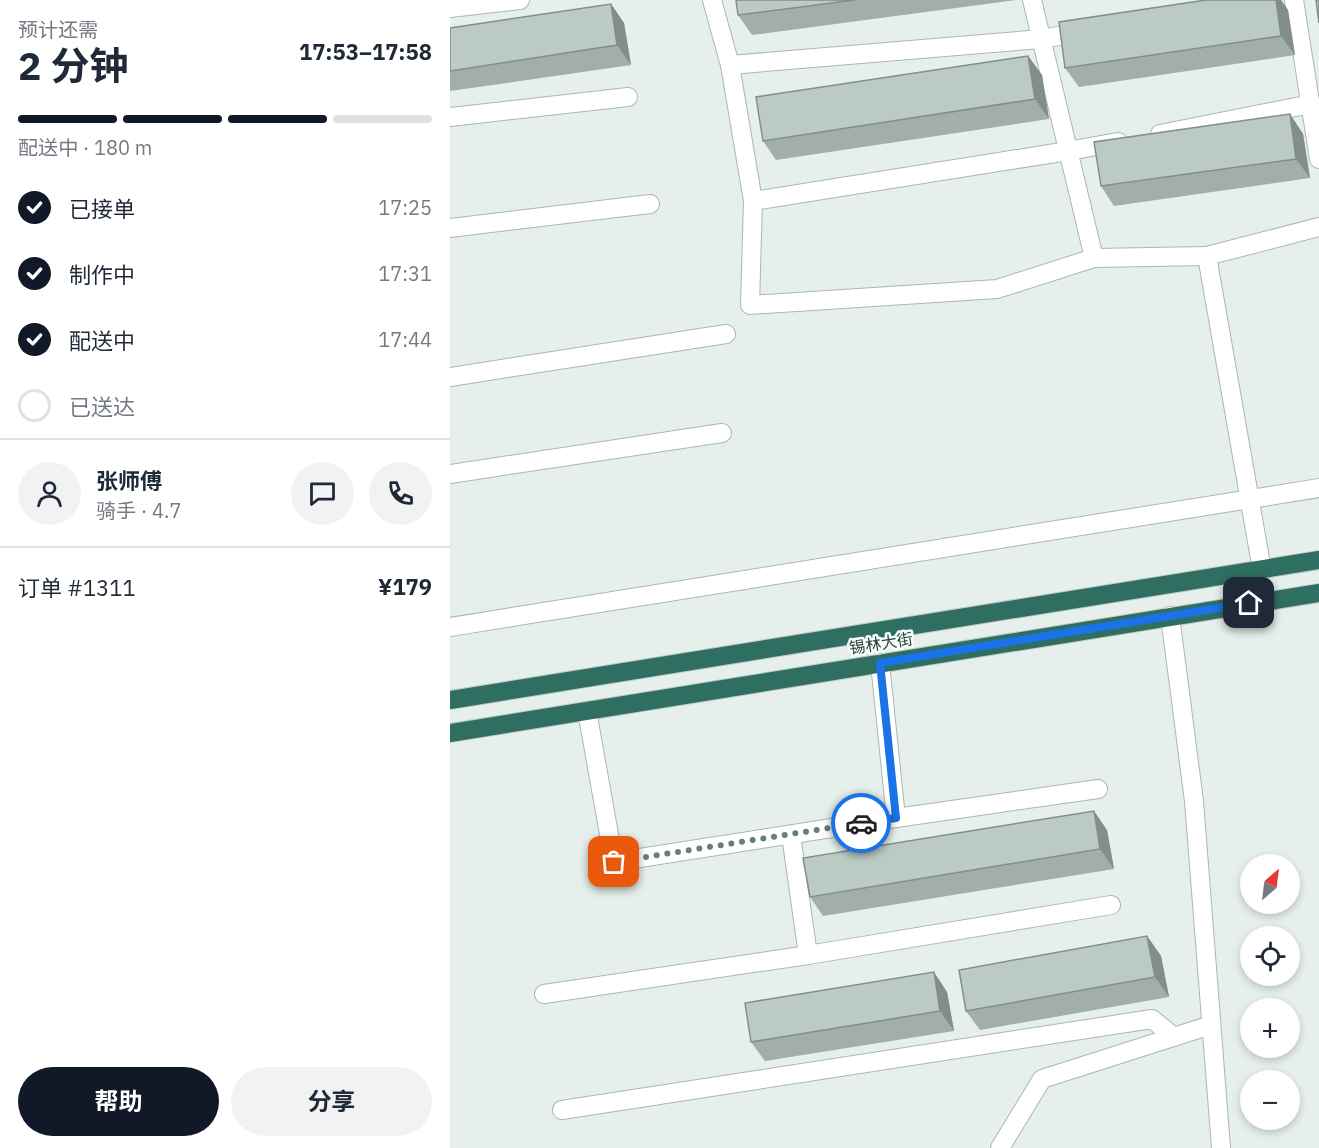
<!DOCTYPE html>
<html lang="zh">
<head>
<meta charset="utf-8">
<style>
  body { margin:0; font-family:"IBM Plex Sans","Noto Sans SC",sans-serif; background:#f2f2f3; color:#1f2937; height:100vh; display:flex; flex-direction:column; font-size:22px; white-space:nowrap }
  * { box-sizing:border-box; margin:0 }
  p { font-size:20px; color:#747a83 }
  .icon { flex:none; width:33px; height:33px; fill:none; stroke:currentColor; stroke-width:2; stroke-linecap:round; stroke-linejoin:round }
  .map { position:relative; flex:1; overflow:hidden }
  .panel { display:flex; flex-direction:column; background:#fff; width:450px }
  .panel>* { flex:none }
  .needle { width:39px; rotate:28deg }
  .controls { position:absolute; left:790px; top:854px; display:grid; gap:12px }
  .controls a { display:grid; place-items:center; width:60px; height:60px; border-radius:50%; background:#fff; box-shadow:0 3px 9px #0003; font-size:30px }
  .pin { position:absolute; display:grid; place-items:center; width:51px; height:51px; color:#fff; margin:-26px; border-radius:12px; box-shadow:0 3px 9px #0006 }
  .courier { position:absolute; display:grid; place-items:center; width:60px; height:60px; margin:-30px; border:4px solid #1a73e8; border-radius:50%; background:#fff; color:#222; box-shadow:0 2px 8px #0007 }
  .summary em { font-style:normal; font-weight:700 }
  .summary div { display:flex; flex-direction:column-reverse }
  .summary { display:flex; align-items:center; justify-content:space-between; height:102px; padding:0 18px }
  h1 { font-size:39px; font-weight:700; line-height:45px }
  .bar { display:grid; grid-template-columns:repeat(4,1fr); gap:9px 6px; align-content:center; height:72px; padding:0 18px }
  .bar i { height:8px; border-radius:4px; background:#e0e1e3 }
  .bar .active { background:#111827 }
  .bar p { grid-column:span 4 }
  .line { display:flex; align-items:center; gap:15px; padding:0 18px; border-top:2px solid #e0e1e3 }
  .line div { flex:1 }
  .round { display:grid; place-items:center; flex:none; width:63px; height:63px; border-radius:32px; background:#f2f2f3 }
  ol { padding:0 18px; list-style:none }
  li { display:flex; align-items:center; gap:18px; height:66px }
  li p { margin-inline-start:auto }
  li .icon { padding:6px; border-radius:50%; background:#111827; color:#fff; stroke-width:4 }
  li:last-child { color:#747a83 }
  li i { width:33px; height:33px; border:3px solid #e0e1e3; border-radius:50% }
  .action { display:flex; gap:12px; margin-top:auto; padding:12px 18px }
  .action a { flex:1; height:69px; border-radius:36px; background:#111827; color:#fff; font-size:24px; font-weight:700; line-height:69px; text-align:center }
  .action a+a { background:#f2f2f3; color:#1f2937 }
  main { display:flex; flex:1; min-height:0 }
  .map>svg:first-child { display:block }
</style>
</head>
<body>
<main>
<section class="panel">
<div class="summary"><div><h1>2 分钟</h1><p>预计还需</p></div><em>17:53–17:58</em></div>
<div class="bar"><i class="active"></i><i class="active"></i><i class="active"></i><i></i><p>配送中 · 180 m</p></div>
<ol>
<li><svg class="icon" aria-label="check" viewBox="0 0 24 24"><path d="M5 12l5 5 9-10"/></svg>已接单<p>17:25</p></li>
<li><svg class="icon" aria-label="check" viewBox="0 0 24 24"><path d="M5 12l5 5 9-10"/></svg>制作中<p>17:31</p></li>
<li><svg class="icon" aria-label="check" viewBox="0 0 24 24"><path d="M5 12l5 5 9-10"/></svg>配送中<p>17:44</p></li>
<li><i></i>已送达</li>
</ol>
<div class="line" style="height:108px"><a class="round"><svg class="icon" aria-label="person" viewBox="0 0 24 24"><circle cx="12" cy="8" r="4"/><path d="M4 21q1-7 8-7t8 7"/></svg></a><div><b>张师傅</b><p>骑手 · 4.7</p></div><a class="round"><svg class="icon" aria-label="chat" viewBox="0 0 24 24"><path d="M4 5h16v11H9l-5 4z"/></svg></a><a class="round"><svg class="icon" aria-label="phone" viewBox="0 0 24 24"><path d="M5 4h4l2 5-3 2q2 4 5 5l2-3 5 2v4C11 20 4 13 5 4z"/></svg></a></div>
<div class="line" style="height:78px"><div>订单 #1311</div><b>¥179</b></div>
<div class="action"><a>帮助</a><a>分享</a></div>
</section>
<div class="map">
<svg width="869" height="1148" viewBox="0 0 869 1148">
  <rect width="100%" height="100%" fill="#e6efeb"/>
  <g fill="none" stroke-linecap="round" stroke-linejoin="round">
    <g stroke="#a8b8b2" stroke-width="20">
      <g id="street">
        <path d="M262,0L280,65L303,201L300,305L547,289L644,258L757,256L812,570"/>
        <path d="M582,0L644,258"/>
        <path d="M844,0L869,159"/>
        <path d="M0,8L70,0"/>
        <path d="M280,65L591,39L634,32"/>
        <path d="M0,117L178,97"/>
        <path d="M710,134L861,104"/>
        <path d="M303,201L618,151L668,142"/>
        <path d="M0,228L200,204"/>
        <path d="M757,256L869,227"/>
        <path d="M0,377L276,334"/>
        <path d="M0,474L272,433"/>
        <path d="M720,616L744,801L771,1148"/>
        <path d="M0,627L869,488"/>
        <path d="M430,663L446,818L648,789"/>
        <path d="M137,711L164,862L446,818"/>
        <path d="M358,955L661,905"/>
        <path d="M94,994L358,955L341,835"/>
        <path d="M112,1110L702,1019L724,1037"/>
        <path d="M550,1148L592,1079L761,1025"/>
      </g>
    </g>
    <g stroke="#c2cac8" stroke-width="20">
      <g id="highway">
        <path d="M0,700L869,560"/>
        <path d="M0,733L869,593"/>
      </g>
    </g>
    <use href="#street" stroke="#fff" stroke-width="18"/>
    <use href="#highway" stroke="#2f6f62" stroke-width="18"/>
  </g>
  <g fill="#a1aea9">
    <path d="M286,0H566L302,35L288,15Z"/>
    <path d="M756,0H831L838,10L845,55L629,87L615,68Z"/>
    <path d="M161,4L174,23L181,65L0,91V28Z"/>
    <path d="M578,56L592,75L599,119L326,160L313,141Z"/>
    <path d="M840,114L853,134L860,178L664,206L651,186Z"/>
    <path d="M657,830L664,869L373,916L360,897Z"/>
    <path d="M697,936L711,956L719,997L530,1030L516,1011Z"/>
    <path d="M497,992L504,1031L315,1061L301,1042Z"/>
  </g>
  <g fill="#838d89">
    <path d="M826,0H831L838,10L845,55L831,36Z"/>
    <path d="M161,4L174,23L181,65L167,45Z"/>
    <path d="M578,56L592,75L599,119L585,99Z"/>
    <path d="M840,114L853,134L860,178L846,159Z"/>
    <path d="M644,811L657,830L664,869L650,849Z"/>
    <path d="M697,936L711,956L719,997L705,977Z"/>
    <path d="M484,972L497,992L504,1031L490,1011Z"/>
  </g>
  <g fill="#bbcac4" stroke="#838d89" stroke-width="1.5">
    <path d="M286,0H405L288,15Z"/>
    <path d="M756,0H826L831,36L615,68L609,22Z"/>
    <path d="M866,0H869V23Z"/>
    <path d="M161,4L167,45L0,71V28Z"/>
    <path d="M578,56L585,99L313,141L306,97Z"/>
    <path d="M840,114L846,159L651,186L644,142Z"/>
    <path d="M644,811L650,849L360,897L353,858Z"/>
    <path d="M697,936L705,977L516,1011L509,970Z"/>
    <path d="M484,972L490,1011L301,1042L295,1003Z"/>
  </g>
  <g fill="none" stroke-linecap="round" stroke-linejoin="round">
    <path stroke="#687f78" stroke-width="6" stroke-dasharray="0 10.8" d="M164,862L411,823"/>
    <path stroke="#1a73e8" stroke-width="8" d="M411,823L446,818L430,663L799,603"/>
  </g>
  <g text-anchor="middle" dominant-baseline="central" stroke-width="5" stroke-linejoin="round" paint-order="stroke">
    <g font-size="16" fill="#24423a" stroke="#f7fbf9">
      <text transform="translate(431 643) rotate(-9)">锡林大街</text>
    </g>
  </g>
</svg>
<div class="controls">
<a><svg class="needle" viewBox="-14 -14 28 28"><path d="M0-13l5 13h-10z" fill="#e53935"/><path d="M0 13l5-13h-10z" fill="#747a83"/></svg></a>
<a><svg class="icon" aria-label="locate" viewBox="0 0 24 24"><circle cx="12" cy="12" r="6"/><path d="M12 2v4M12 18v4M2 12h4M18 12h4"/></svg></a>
<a>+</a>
<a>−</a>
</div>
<div class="pin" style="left:164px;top:862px;background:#ea580c"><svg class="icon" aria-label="bag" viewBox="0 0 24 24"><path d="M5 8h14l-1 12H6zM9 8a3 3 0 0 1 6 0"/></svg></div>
<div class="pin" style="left:799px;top:603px;background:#1f2937"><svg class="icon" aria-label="home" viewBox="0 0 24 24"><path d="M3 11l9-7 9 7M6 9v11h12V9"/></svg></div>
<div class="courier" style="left:411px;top:823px"><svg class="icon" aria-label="car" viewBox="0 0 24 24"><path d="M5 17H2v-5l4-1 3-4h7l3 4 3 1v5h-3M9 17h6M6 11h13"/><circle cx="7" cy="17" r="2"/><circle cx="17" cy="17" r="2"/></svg></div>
</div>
</main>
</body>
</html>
